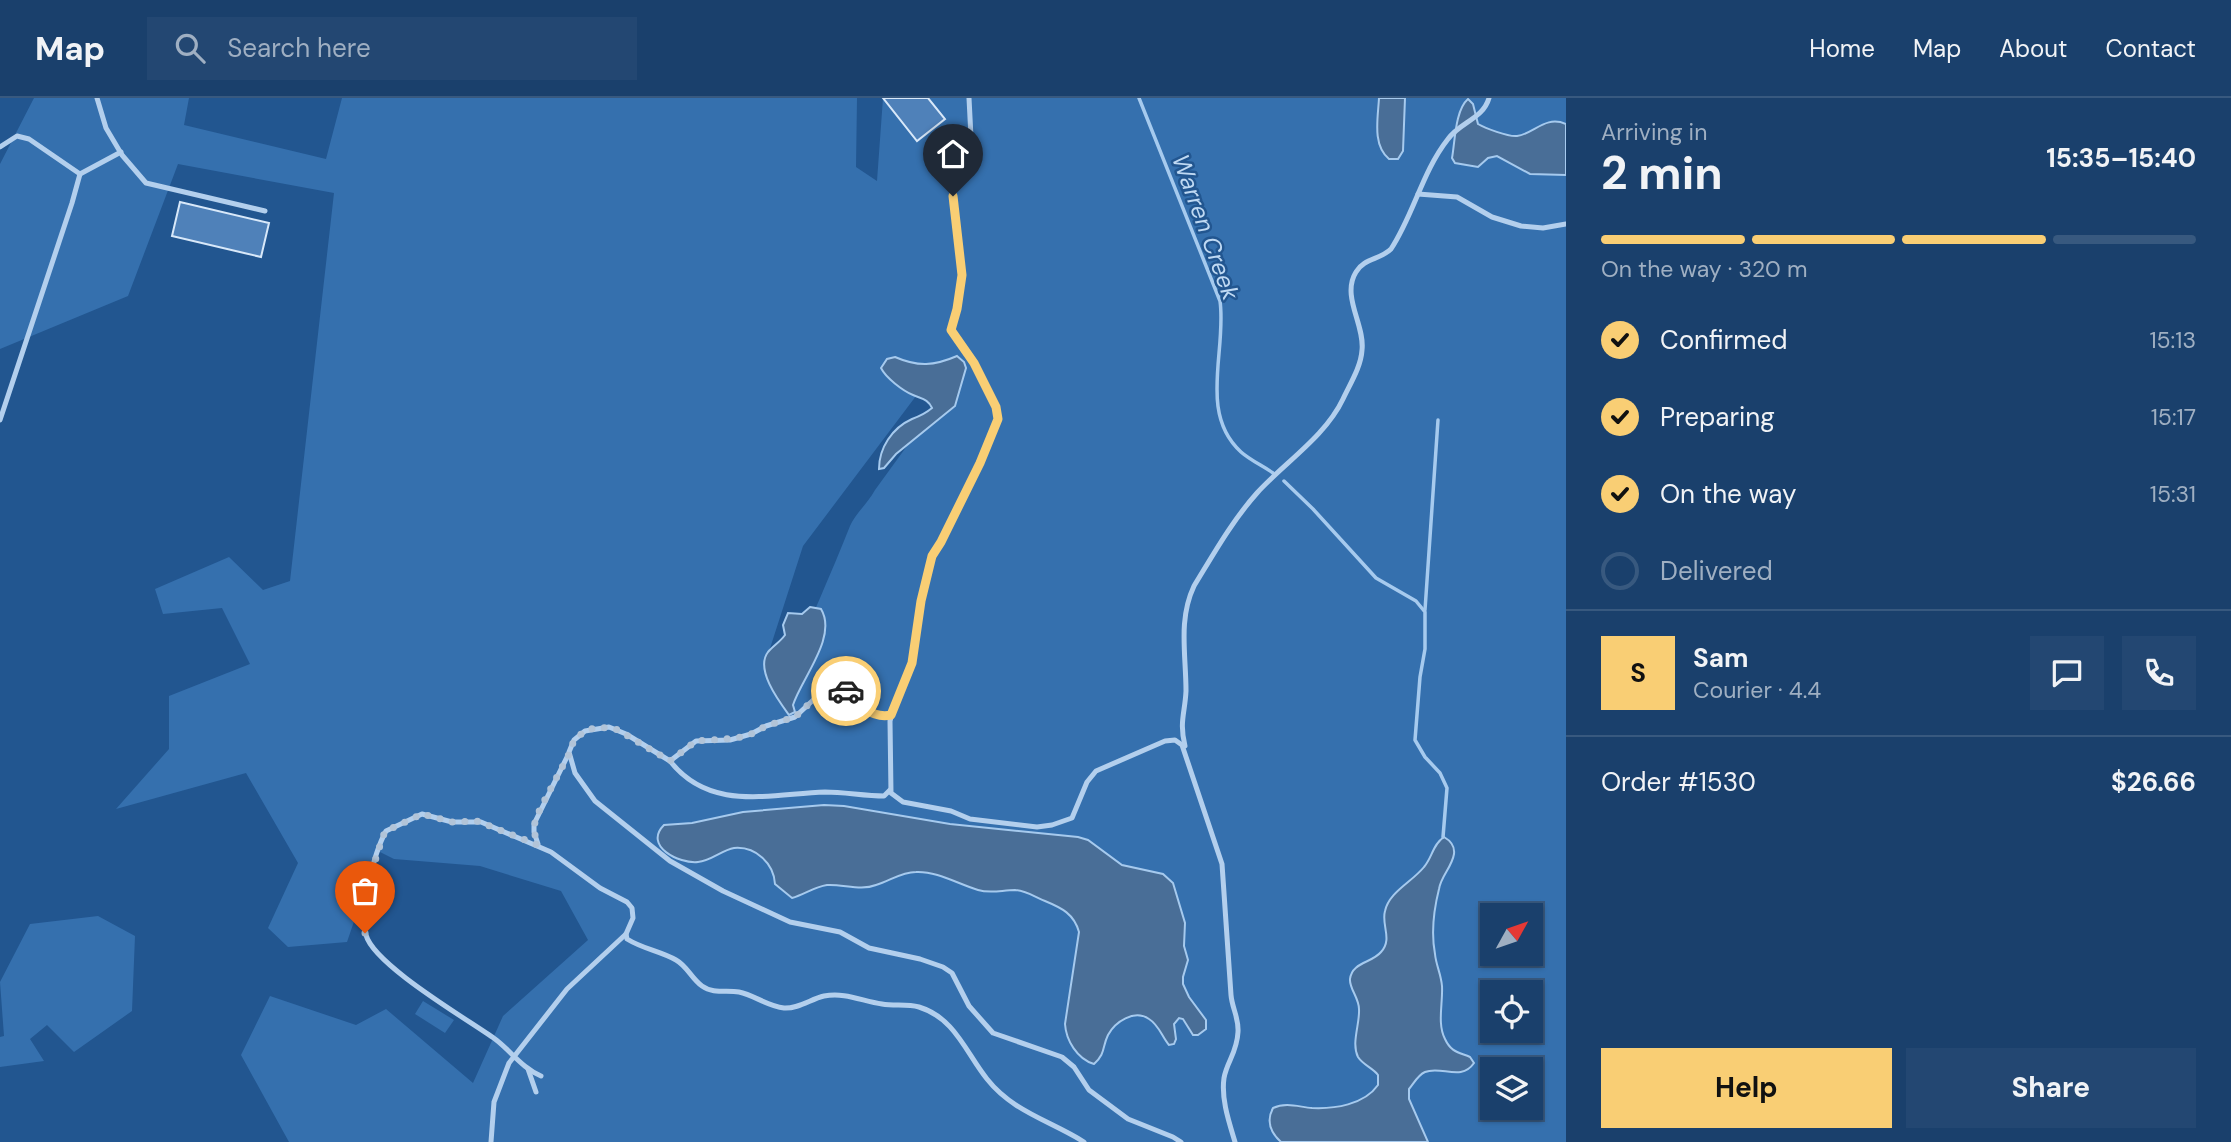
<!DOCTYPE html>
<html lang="en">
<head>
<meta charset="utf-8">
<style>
  body { margin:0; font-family:"DM Sans",sans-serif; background:#234772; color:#f1f3f6; height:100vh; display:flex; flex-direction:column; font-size:26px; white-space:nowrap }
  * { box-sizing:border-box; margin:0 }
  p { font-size:23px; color:#9fafc2 }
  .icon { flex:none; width:38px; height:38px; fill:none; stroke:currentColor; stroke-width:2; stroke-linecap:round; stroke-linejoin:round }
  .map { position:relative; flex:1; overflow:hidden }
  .drawer { display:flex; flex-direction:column; background:#1a406c; width:665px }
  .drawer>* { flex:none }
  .needle { width:46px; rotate:50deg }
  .controls { position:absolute; left:1480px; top:805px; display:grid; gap:14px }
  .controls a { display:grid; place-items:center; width:63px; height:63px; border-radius:0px; background:#1a406c; box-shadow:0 2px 5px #0004,0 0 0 2px #38597f; font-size:35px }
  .pin { position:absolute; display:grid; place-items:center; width:60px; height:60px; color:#fff; margin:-72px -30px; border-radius:50% 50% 50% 0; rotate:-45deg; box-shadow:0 0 7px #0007 }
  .pin .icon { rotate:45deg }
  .courier { position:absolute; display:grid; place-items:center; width:70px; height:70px; margin:-35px; border:5px solid #f9ce74; border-radius:50%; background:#fff; color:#222; box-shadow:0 2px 9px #0007 }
  .head em { font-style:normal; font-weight:700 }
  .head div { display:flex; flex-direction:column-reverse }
  .head { display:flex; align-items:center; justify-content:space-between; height:119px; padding:0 35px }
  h1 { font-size:46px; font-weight:700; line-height:52px }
  .bar { display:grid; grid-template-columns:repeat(4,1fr); gap:10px 7px; align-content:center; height:84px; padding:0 35px }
  .bar i { height:9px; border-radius:5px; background:#38597f }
  .bar .on { background:#f9ce74 }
  .bar p { grid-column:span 4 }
  .line { display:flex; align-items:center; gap:18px; padding:0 35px; border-top:2px solid #38597f }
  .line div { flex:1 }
  .round { display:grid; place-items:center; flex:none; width:74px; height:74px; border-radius:0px; background:#234772 }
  ol { padding:0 35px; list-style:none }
  li { display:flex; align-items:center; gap:21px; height:77px }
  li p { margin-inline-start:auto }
  li .icon { padding:7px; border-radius:50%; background:#f9ce74; color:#111; stroke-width:4 }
  li:last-child { color:#9fafc2 }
  li i { width:38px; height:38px; border:4px solid #38597f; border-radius:50% }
  .primary-button { display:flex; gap:14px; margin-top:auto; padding:14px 35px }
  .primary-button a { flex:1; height:80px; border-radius:0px; background:#f9ce74; color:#111; font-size:28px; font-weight:700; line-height:80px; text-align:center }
  .primary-button a+a { background:#234772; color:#f1f3f6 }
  header { display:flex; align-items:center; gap:42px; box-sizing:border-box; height:98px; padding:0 35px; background:#1a406c; border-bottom:2px solid #38597f }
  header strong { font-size:33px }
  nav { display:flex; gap:38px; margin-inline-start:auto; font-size:24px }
  .search { width:490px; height:63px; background:#234772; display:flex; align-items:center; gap:18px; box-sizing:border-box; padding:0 24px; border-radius:0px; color:#9fafc2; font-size:26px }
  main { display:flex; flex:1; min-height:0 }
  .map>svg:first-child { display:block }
</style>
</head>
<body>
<header>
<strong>Map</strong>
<div class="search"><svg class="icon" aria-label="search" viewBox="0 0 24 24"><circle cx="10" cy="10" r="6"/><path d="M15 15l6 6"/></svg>Search here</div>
<nav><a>Home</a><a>Map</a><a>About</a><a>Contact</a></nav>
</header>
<main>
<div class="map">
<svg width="1566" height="1044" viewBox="0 0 1566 1044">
  <rect width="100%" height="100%" fill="#225690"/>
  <g fill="#3570ae" fill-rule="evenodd">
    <path d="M34,0H189L184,27L326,61L342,0H857L856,69L877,83L883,0H1566V1044H289L241,957L270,898L356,927L386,911L473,985L503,918L588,842L561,793L480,768L394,761L378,753L347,844L288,849L268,830L298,765L246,675L116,711L169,651V598L250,566L222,510L163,516L155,491L229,459L263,492L290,483L334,95L178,66L128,198L0,251V66ZM949,290L875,392C868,405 855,416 850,428C831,476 809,525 788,574L764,569L803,448L916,298ZM1493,817H1531V856H1493ZM1493,894H1531V933H1493ZM1493,971H1531V1010H1493Z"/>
    <path d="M98,818L135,838L132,913L74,954L47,927L30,941L44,963L0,969V939L4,938L0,884L30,826Z"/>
    <path d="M423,903L454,922L445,935L415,916Z"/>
  </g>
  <g fill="#496e97" stroke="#a6caee" stroke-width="2">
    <path d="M1379,0H1405L1403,53L1398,61H1389C1372,47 1378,20 1379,0Z"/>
    <path d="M1468,1L1473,6L1478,26C1485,30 1508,39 1517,38C1534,36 1545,17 1566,26V77L1530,76L1497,58L1488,60L1478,69L1455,65L1452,60C1455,44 1455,12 1468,1Z"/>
    <path d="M957,258L964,264L966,270L955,308L896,356L884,370L879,371C879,350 892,330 912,321C920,318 925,316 932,310C928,301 922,301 913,297C903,293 886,280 881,270L887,261L895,259C918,269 934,268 957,258Z"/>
    <path d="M810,509L821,511C838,539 801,581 793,607L795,614L789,617C778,602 755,571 768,554C773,548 780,544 785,537L783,527L788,515L802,516Z"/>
    <path d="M824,707L844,708L950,726L1078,739L1088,742L1122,767L1163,776L1173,785L1185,825L1184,848L1188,862L1183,879V886L1189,899L1206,922V931L1198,937H1193L1183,921L1179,920L1174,926L1176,941L1174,946L1169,947C1162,939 1159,927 1149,921C1134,911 1115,924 1108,937C1102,949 1106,955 1094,966C1077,961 1066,942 1065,926L1079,834C1074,816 1062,810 1045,803C1035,799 1027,793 1015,792C1002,792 991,796 978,792C958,786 937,773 916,774C901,774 890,783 876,787C861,793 843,786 827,787C814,789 805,796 792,800L775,786C774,766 756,748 734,750C722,752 711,763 698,764C679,766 643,748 664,727L692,725L743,714Z"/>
    <path d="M1444,739C1451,743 1455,748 1454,756C1452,769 1441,778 1439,791C1434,811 1431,835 1435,856C1436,867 1441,876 1442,888C1443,905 1437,926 1445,941C1451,954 1458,954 1470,959L1474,965C1461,984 1441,967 1425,974C1418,977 1414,985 1409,991V1001L1428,1044H1281C1270,1034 1266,1023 1273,1010C1286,1004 1299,1009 1312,1010C1334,1011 1364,1007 1378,987V977C1373,970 1363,967 1358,959C1351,945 1360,926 1359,911C1359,900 1349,890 1350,881C1352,864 1372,865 1381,854C1393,841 1381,827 1385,813C1389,794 1412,784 1424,769C1432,760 1433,746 1444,739Z"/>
  </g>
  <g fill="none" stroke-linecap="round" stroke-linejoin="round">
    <g stroke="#a6caee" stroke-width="3.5">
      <path d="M1139,0L1220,203C1227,252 1198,315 1241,354C1250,362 1263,368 1273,375"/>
      <path d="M1284,383L1313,411L1376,480L1416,503L1425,514V551L1420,579L1415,642L1425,659L1440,675L1447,690L1443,739"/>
      <path d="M1425,512L1438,322"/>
    </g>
  </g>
  <g fill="#4f81b9" stroke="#d8e8f9" stroke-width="2">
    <path d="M883,0H928L945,21L917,43Z"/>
    <path d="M180,104L269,125L261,159L172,138Z"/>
  </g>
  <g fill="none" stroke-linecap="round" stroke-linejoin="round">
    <g stroke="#b3cfed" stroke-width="5">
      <path d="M97,0L106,30L122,57L146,85L265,113"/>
      <path d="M969,0L971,39L959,71L953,98L962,177L957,211L951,232L974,265L996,309L998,321L980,365L930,466L921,503L914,558L894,608L890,623L891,695L903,704L951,713L970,721L1037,729L1052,727L1072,720L1087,684L1096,673L1165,643L1175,642L1182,647L1222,766L1231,897C1232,910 1239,920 1238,934C1237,955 1227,963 1224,980C1221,1001 1229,1024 1235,1044"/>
      <path d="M0,49L17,38L29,41L80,76L121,54"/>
      <path d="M1418,96L1457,99L1492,119L1521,128L1543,130L1566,126"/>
      <path d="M0,322L72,105L80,76"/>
      <path d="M892,617C870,622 856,605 844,591L832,589L826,590L795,619L766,628L751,636L730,642L696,643L670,663L626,636L609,629L585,633L574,642L569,654L575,675L595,703L670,763L723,793L790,824L840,834L869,850L920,861L943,869L952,875L969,908L993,935L1062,959L1074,969L1089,992L1128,1021L1173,1039L1181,1044"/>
      <path d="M1185,648C1179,624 1185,615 1186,593C1186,556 1178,522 1194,488C1213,457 1232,423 1257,395C1284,365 1325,339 1343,301C1350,286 1361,269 1362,252C1365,227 1341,198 1356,174C1364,160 1380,162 1391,151C1414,116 1422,74 1448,41C1460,24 1483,21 1489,0"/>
      <path d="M670,663C710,714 769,696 825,694C845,694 864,698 884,698L890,692"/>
      <path d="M538,746L534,734V726L568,657"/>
      <path d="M626,836L627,841C643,851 660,853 676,862C687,868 692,881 702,888C713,896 727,892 739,894C754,897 767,908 784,910C798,911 811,901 824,898C845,894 862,903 882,906C894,908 907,906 919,909C955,920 966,955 987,981C1013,1014 1051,1023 1084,1044"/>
      <path d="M528,971L536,994"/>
      <path d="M491,1044L494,1004L509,965L567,891L626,836L633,820L632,810L627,804L600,790L551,754L481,724H452L422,716L386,733C374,755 359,813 366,837C374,867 467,921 495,941C511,953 522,970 541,978"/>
    </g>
  </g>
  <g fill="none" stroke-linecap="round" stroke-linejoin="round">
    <path stroke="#b2c4d8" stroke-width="7" stroke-dasharray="0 12.6" d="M365,835L368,785L383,738L386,733L422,716L452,724L477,723L538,747L533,730L540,711L569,656L574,642L585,633L598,629L616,631L670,663L696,643L737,640L751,636L766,628L795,619L826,590L838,589L846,593"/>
    <path stroke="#f9ce74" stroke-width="9" d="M846,593C857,607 872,621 891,617L912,565L921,503L932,458L941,444L980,365L998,321L996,309L974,265L951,232L957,211L962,177L953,98"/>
  </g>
  <g text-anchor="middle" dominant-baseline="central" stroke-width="5" stroke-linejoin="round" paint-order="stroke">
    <g font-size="24" font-style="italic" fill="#bfd9f3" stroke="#225690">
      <text transform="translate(1206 129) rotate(70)">Warren Creek</text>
    </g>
  </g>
</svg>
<div class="controls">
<a><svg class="needle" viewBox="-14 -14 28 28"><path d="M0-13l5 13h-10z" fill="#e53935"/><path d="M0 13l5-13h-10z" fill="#9fafc2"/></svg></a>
<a><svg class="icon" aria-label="locate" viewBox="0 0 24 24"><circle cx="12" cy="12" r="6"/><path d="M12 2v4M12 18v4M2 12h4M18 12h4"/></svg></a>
<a><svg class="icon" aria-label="layers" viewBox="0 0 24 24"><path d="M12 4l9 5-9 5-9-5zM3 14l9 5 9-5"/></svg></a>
</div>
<div class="pin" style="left:365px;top:835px;background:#ea580c"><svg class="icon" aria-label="bag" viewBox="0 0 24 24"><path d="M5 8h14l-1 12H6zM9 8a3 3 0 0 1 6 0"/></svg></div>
<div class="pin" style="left:953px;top:98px;background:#1f2937"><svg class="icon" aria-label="home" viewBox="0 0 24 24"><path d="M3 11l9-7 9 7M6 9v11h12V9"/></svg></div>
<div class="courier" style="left:846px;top:593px"><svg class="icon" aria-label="car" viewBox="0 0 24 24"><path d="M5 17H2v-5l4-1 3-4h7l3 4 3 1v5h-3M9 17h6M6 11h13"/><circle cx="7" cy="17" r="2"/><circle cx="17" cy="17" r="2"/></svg></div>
</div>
<section class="drawer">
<div class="head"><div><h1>2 min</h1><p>Arriving in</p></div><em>15:35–15:40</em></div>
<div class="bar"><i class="on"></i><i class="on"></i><i class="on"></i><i></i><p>On the way · 320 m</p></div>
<ol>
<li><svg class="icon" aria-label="check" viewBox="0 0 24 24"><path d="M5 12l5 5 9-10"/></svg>Confirmed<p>15:13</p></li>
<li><svg class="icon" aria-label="check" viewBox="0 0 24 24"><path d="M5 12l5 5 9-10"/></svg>Preparing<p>15:17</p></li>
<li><svg class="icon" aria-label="check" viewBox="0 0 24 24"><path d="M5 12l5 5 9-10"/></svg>On the way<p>15:31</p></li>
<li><i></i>Delivered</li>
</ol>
<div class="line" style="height:126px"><b class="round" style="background:#f9ce74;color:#111">S</b><div><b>Sam</b><p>Courier · 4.4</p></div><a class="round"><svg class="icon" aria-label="chat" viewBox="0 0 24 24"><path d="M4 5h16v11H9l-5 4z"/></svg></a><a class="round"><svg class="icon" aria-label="phone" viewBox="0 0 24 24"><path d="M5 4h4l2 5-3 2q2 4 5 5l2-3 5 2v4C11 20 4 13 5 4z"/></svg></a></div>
<div class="line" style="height:91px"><div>Order #1530</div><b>$26.66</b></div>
<div class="primary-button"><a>Help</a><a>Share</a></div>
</section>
</main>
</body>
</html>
